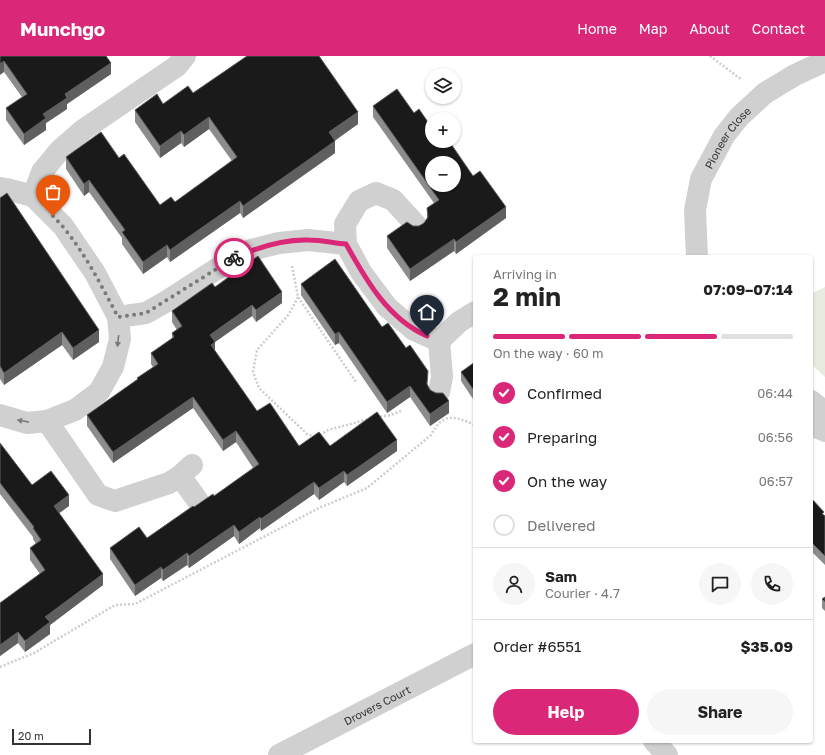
<!DOCTYPE html>
<html lang="en">
<head>
<meta charset="utf-8">
<style>
  body { margin:0; font-family:"Golos Text",sans-serif; background:#f6f6f6; color:#222; height:100vh; display:flex; flex-direction:column; font-size:15px; white-space:nowrap }
  * { box-sizing:border-box; margin:0 }
  p { font-size:13px; color:#767676 }
  .icon { flex:none; width:22px; height:22px; fill:none; stroke:currentColor; stroke-width:2; stroke-linecap:round; stroke-linejoin:round }
  .map { position:relative; flex:1; overflow:hidden }
  .details { position:absolute; left:473px; top:199px; width:340px; height:488px; display:flex; flex-direction:column; background:#fff; border-radius:4px; box-shadow:0 1px 3px #0004 }
  .details>* { flex:none }
  .controls { position:absolute; left:425px; top:12px; display:grid; gap:8px }
  .controls a { display:grid; place-items:center; width:36px; height:36px; border-radius:50%; background:#fff; box-shadow:0 1px 3px #0004; font-size:20px }
  .scale { position:absolute; left:12px; bottom:10px; width:79px; box-sizing:border-box; padding-left:4px; border:2px solid #333; border-top:0; font-size:11px; line-height:14px; white-space:nowrap; color:#333; -webkit-text-stroke:3px #fff; paint-order:stroke }
  .pin { position:absolute; display:grid; place-items:center; width:34px; height:34px; color:#fff; margin:-41px -17px; border-radius:50% 50% 50% 0; rotate:-45deg; box-shadow:0 0 4px #0007 }
  .pin .icon { rotate:45deg }
  .courier { position:absolute; display:grid; place-items:center; width:40px; height:40px; margin:-20px; border:3px solid #db2777; border-radius:50%; background:#fff; color:#222; box-shadow:0 1px 5px #0007 }
  .headline em { font-style:normal; font-weight:700 }
  .headline div { display:flex; flex-direction:column-reverse }
  .headline { display:flex; align-items:center; justify-content:space-between; height:68px; padding:0 20px }
  h1 { font-size:26px; font-weight:700; line-height:30px }
  .bar { display:grid; grid-template-columns:repeat(4,1fr); gap:6px 4px; align-content:center; height:48px; padding:0 20px }
  .bar i { height:5px; border-radius:3px; background:#e0e0e0 }
  .bar .on { background:#db2777 }
  .bar p { grid-column:span 4 }
  .line { display:flex; align-items:center; gap:10px; padding:0 20px; border-top:1px solid #e0e0e0 }
  .line div { flex:1 }
  .round { display:grid; place-items:center; flex:none; width:42px; height:42px; border-radius:21px; background:#f6f6f6 }
  ol { padding:0 20px; list-style:none }
  li { display:flex; align-items:center; gap:12px; height:44px }
  li p { margin-inline-start:auto }
  li .icon { padding:4px; border-radius:50%; background:#db2777; color:#fff; stroke-width:4 }
  li:last-child { color:#767676 }
  li i { width:22px; height:22px; border:2px solid #e0e0e0; border-radius:50% }
  .action { display:flex; gap:8px; margin-top:auto; padding:8px 20px }
  .action a { flex:1; height:46px; border-radius:24px; background:#db2777; color:#fff; font-size:16px; font-weight:700; line-height:46px; text-align:center }
  .action a+a { background:#f6f6f6; color:#222 }
  header { display:flex; align-items:center; gap:24px; box-sizing:border-box; height:56px; padding:0 20px; background:#db2777; color:#fff }
  header strong { font-size:19px }
  nav { display:flex; gap:22px; margin-inline-start:auto; font-size:14px }
  .map>svg:first-child { display:block }
</style>
</head>
<body>
<header>
<strong>Munchgo</strong>
<nav><a>Home</a><a>Map</a><a>About</a><a>Contact</a></nav>
</header>
<div class="map">
<svg width="825" height="699" viewBox="0 0 825 699">
  <rect width="100%" height="100%" fill="#fff"/>
  <path fill="#e6ecdf" d="M825,231V321L811,308V238Z"/>
  <g fill="none" stroke-linecap="round" stroke-linejoin="round">
    <g stroke="#cdcdcd" stroke-width="2.5" stroke-dasharray="2 2" stroke-linecap="butt">
      <path d="M710,0L742,24"/>
      <path d="M292,210L298,241L356,326"/>
      <path d="M298,241L289,258L257,294L253,316L259,332L307,378L315,381"/>
      <path d="M376,361L391,359L401,355"/>
      <path d="M320,379L328,374L369,363"/>
      <path d="M0,611L34,597L115,549L135,548L319,452L367,432L431,379C443,356 454,360 475,369"/>
    </g>
    <g stroke="#d0d0d0" stroke-width="22">
      <path d="M0,132L6,133L33,140L63,170L95,217L118,261L120,283L113,311L99,336L75,354L47,365L27,367L0,359"/>
      <path d="M33,140L42,116L60,94L83,74L177,10L185,0"/>
      <path d="M416,169L393,144L376,137L359,145L345,168L346,188L361,216L387,251L414,274L439,285"/>
      <path id="s1" d="M697,201L695,154L701,123L724,80L739,61L765,37L795,19L825,5"/>
      <path d="M118,261L146,257L167,245L226,207L251,194L279,187L308,184L346,188"/>
      <path d="M439,336L442,321L439,285L459,266L475,256"/>
      <path d="M811,345L825,356"/>
      <path d="M47,365L98,439L115,445L169,427L180,420L192,409"/>
      <path d="M811,369L825,375"/>
      <path d="M180,420L198,445"/>
      <path d="M654,685L667,699"/>
      <path id="s2" d="M279,699L475,598"/>
    </g>
  </g>
  <g fill="#8c8c8c">
    <path d="M0,0L111,18L67,48V53L46,67V74L24,89L6,64V52L22,41L4,16Z"/>
    <path d="M319,0L358,68L335,85V97L243,162L240,157L170,206L167,201L143,218L122,188V182L89,136L84,140L66,113V101L119,102L160,149L175,146L232,105L209,73L184,91L181,87L160,102L135,66V54L163,48L193,37Z"/>
    <path d="M373,50L432,85L473,120L506,162L456,198L454,195L410,225L387,192V180L413,170H419L424,167L427,163V152L434,147L373,61Z"/>
    <path d="M0,142L99,286L73,304L62,289L4,329L0,323Z"/>
    <path d="M301,228L382,271L449,357L430,370L410,341L387,357L339,287L335,289L301,239Z"/>
    <path d="M215,231L282,247L256,266L252,260L215,286V295L257,355L299,390H330L397,395L347,430L344,426L319,444L314,438L261,475L260,472L239,488L234,480L189,512L187,509L163,525L161,522L135,540L110,503V492L147,482L214,440L253,412L236,386L223,395L193,352L113,407L87,370V359L137,324V322L153,311L151,308V297L172,283V277L177,274L172,266V255Z"/>
    <path d="M475,306V346L461,325V316Z"/>
    <path d="M0,387L32,429L69,450L59,457L103,529L50,569V578L25,596L18,587L0,600V547L40,518L30,504V492L36,488L33,483V481L0,438Z"/>
    <path d="M811,442L825,460V509L811,495Z"/>
    <path d="M825,541V555L822,552V543Z"/>
  </g>
  <g fill="#5f5f5f">
    <path d="M4,5V16L0,19V8Z"/>
    <path d="M111,7V18L67,48V53L46,67V74L24,89V78L43,58L65,38Z"/>
    <path d="M358,56V68L329,88V76Z"/>
    <path d="M209,61V73L184,91V79Z"/>
    <path d="M181,75V87L160,102V90Z"/>
    <path d="M335,85V97L243,162V150Z"/>
    <path d="M89,124V136L84,140V128Z"/>
    <path d="M240,145V157L170,206V194Z"/>
    <path d="M506,151V162L456,198V186Z"/>
    <path d="M454,183V195L410,225V213Z"/>
    <path d="M167,189V201L143,218V206Z"/>
    <path d="M282,236V247L256,266V254Z"/>
    <path d="M252,249V260L215,286V297L211,300L210,279Z"/>
    <path d="M99,274V286L73,304V292Z"/>
    <path d="M62,276V289L4,329V317Z"/>
    <path d="M339,276V287L335,289V278Z"/>
    <path d="M410,330V341L387,357V346Z"/>
    <path d="M193,341V352L113,407V396Z"/>
    <path d="M449,345V357L430,370V358Z"/>
    <path d="M236,375V386L223,395V384Z"/>
    <path d="M397,384V395L347,430V419Z"/>
    <path d="M344,415V426L319,444V432Z"/>
    <path d="M314,426V438L261,475V463Z"/>
    <path d="M69,439V450L54,461V450Z"/>
    <path d="M260,461V472L239,488V476Z"/>
    <path d="M234,469V480L189,512V500Z"/>
    <path d="M187,497V509L163,525V514Z"/>
    <path d="M161,511V522L135,540V529Z"/>
    <path d="M103,518V529L50,569V578L25,596V585L45,561Z"/>
    <path d="M18,576V587L0,600V589Z"/>
  </g>
  <g fill="#1a1a1a" stroke="#5f5f5f" fill-rule="evenodd">
    <path d="M0,0H106L111,7L65,38L67,42L43,58L46,62L24,78L6,52L27,38L4,5L0,8Z"/>
    <path d="M247,0H319L358,56L329,76L335,85L243,150L240,145L170,194L167,189L143,206L122,176L125,174L89,124L84,128L66,101L101,76L119,102L124,98L160,149L171,141L175,146L237,101L209,61L184,79L181,75L160,90L135,54L157,38L163,48L188,30L193,37Z"/>
    <path d="M397,33L414,57L419,53L432,72V85H449L473,120L480,115L506,151L456,186L454,183L410,213L387,180L407,166L413,170H419L424,167L428,161L427,152L439,144L373,50ZM432,107H454V129H432Z"/>
    <path d="M7,137L99,274L73,292L62,276L4,317L0,310V142Z"/>
    <path d="M258,200L282,236L256,254L252,249L210,279L215,286L211,289L257,355L270,347L299,390L319,376L330,390L377,356L397,384L347,419L344,415L319,432L314,426L261,463L260,461L239,476L234,469L189,500L187,497L163,514L161,511L135,529L110,492L139,471L147,482L193,450L194,451L213,438L214,440L259,408L236,375L223,384L193,341L113,396L87,359L138,323L137,322L158,308L151,297L174,281L172,277L182,270L172,255L212,227L215,231Z"/>
    <path d="M335,203L382,271L388,267L406,292L410,289L428,315L427,328L430,334L436,337H443L449,345L430,358L410,330L387,346L339,276L335,278L301,228Z"/>
    <path d="M475,306V336L461,316Z"/>
    <path d="M0,387L32,429L51,415L69,439L54,450L103,518L45,561L50,566L25,585L18,576L0,589V547L45,514L30,492L41,484L33,472L34,471L0,427Z"/>
    <path d="M811,442L824,456L822,458L825,460V500L811,486Z"/>
    <path d="M825,541V546L822,543Z"/>
  </g>
  <defs><path id="oneway-solid" d="M-6-.8H1V-3.2L6.5 0L1 3.2V.8H-6Z"/></defs>
  <g fill="#7a7a7a">
    <use href="#oneway-solid" transform="translate(118 285) rotate(97)"/>
    <use href="#oneway-solid" transform="translate(23 365) rotate(-169)"/>
  </g>
  <g fill="none" stroke-linecap="round" stroke-linejoin="round">
    <path stroke="#7a7a7a" stroke-width="4" stroke-dasharray="0 7.2" d="M53,160C80,187 100,227 118,261L146,257L234,202"/>
    <path stroke="#db2777" stroke-width="5" d="M234,202C256,192 285,183 309,184C321,184 334,187 346,188C366,224 388,263 427,280"/>
  </g>
  <g text-anchor="middle" dominant-baseline="central" stroke-width="4" stroke-linejoin="round" paint-order="stroke">
    <g font-size="11" fill="#333" stroke="#fff">
      <text stroke="none"><textPath href="#s1" startOffset="128">Pioneer Close</textPath></text>
      <text stroke="none"><textPath href="#s2" startOffset="110">Drovers Court</textPath></text>
    </g>
  </g>
</svg>
<div class="controls">
<a><svg class="icon" aria-label="layers" viewBox="0 0 24 24"><path d="M12 4l9 5-9 5-9-5zM3 14l9 5 9-5"/></svg></a>
<a>+</a>
<a>−</a>
</div>
<div class="scale">20 m</div>
<div class="pin" style="left:53px;top:160px;background:#ea580c"><svg class="icon" aria-label="bag" viewBox="0 0 24 24"><path d="M5 8h14l-1 12H6zM9 8a3 3 0 0 1 6 0"/></svg></div>
<div class="pin" style="left:427px;top:280px;background:#1f2937"><svg class="icon" aria-label="home" viewBox="0 0 24 24"><path d="M3 11l9-7 9 7M6 9v11h12V9"/></svg></div>
<div class="courier" style="left:234px;top:202px"><svg class="icon" aria-label="bike" viewBox="0 0 24 24"><circle cx="6" cy="16" r="4"/><circle cx="18" cy="16" r="4"/><path d="M6 16l4-8h5l3 8M10 8l3 8H6M13 5h3"/></svg></div>
<section class="details">
<div class="headline"><div><h1>2 min</h1><p>Arriving in</p></div><em>07:09–07:14</em></div>
<div class="bar"><i class="on"></i><i class="on"></i><i class="on"></i><i></i><p>On the way · 60 m</p></div>
<ol>
<li><svg class="icon" aria-label="check" viewBox="0 0 24 24"><path d="M5 12l5 5 9-10"/></svg>Confirmed<p>06:44</p></li>
<li><svg class="icon" aria-label="check" viewBox="0 0 24 24"><path d="M5 12l5 5 9-10"/></svg>Preparing<p>06:56</p></li>
<li><svg class="icon" aria-label="check" viewBox="0 0 24 24"><path d="M5 12l5 5 9-10"/></svg>On the way<p>06:57</p></li>
<li><i></i>Delivered</li>
</ol>
<div class="line" style="height:72px"><a class="round"><svg class="icon" aria-label="person" viewBox="0 0 24 24"><circle cx="12" cy="8" r="4"/><path d="M4 21q1-7 8-7t8 7"/></svg></a><div><b>Sam</b><p>Courier · 4.7</p></div><a class="round"><svg class="icon" aria-label="chat" viewBox="0 0 24 24"><path d="M4 5h16v11H9l-5 4z"/></svg></a><a class="round"><svg class="icon" aria-label="phone" viewBox="0 0 24 24"><path d="M5 4h4l2 5-3 2q2 4 5 5l2-3 5 2v4C11 20 4 13 5 4z"/></svg></a></div>
<div class="line" style="height:52px"><div>Order #6551</div><b>$35.09</b></div>
<div class="action"><a>Help</a><a>Share</a></div>
</section>
</div>
</body>
</html>
